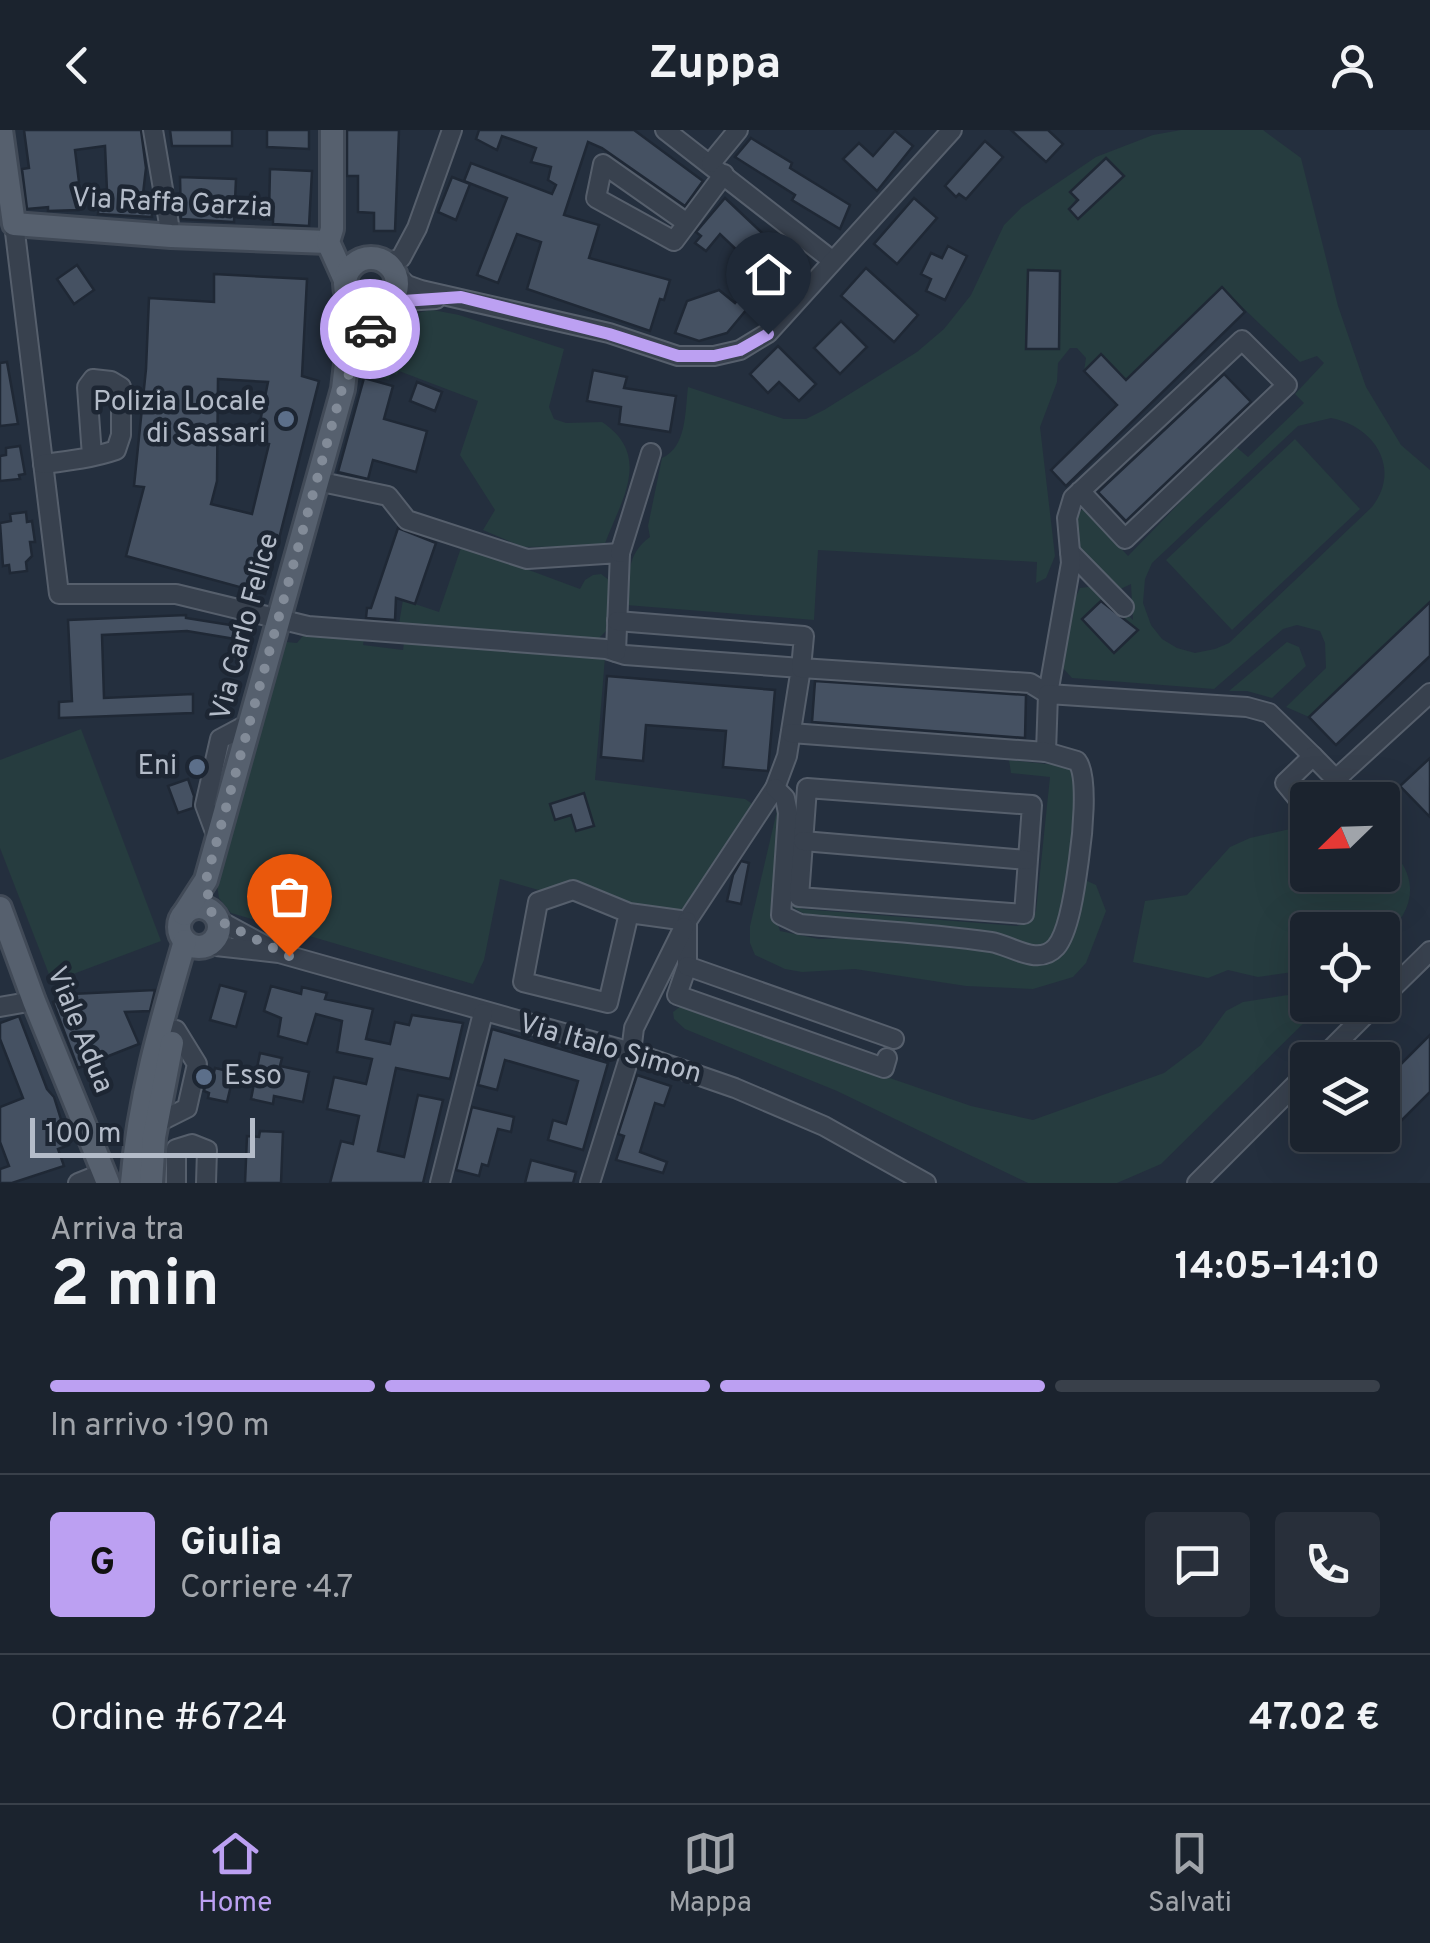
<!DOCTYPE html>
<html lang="it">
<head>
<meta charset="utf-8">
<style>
  body { margin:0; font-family:Overpass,sans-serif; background:#282f3a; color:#f1f3f6; height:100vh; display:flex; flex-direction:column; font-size:38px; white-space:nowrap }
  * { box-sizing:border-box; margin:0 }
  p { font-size:32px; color:#a0a4aa }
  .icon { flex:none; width:55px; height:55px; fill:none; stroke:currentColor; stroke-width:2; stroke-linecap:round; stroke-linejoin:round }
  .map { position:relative; height:1053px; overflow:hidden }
  .panel { display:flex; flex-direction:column; background:#1b232e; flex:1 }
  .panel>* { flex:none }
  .needle { width:65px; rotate:247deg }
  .buttons { position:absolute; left:1290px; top:652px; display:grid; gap:20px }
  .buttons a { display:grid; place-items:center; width:110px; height:110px; border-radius:10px; background:#1b232e; box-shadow:0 10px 40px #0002,0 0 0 2px #39404a; font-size:50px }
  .scale { position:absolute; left:30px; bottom:25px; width:225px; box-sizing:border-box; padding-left:10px; border:5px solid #b4bcc9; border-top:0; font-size:28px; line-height:35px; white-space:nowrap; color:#b4bcc9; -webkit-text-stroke:8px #1d2633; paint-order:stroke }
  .pin { position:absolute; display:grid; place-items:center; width:85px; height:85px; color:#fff; margin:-102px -42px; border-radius:50% 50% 50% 0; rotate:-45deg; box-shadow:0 0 10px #0007 }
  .pin .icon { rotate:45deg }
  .courier { position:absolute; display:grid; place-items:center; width:100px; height:100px; margin:-50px; border:8px solid #bca0f2; border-radius:50%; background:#fff; color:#222; box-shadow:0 2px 12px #0007 }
  .summary em { font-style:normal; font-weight:700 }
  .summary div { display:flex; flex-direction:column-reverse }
  .summary { display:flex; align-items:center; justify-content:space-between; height:170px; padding:0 50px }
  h1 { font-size:65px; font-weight:700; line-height:75px }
  .bar { display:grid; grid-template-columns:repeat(4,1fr); gap:15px 10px; align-content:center; height:120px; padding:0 50px }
  .bar i { height:12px; border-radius:8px; background:#39404a }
  .bar .active { background:#bca0f2 }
  .bar p { grid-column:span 4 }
  .line { display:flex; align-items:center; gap:25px; padding:0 50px; border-top:2px solid #39404a }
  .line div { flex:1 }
  .round { display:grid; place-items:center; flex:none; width:105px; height:105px; border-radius:10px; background:#282f3a }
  header { display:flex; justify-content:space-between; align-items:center; height:130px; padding:0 50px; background:#1b232e; font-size:45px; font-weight:700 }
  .dock { display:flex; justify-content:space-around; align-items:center; height:140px; border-top:2px solid #39404a; background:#1b232e; font-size:28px; color:#a0a4aa }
  .dock a { display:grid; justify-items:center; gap:5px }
  .dock .active { color:#bca0f2 }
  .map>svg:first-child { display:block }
</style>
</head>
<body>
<header><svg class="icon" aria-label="back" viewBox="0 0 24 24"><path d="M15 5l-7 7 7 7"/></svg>Zuppa<svg class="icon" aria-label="person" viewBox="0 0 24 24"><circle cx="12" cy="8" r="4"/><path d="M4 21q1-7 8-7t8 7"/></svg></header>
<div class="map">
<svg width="1430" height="1053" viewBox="0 0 1430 1053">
  <rect width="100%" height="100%" fill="#242f3e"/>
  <g fill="#263c3f" fill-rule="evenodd">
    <path d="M1181,0H1263L1301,28L1338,176L1366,257L1401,315L1430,340V472L1309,587L1286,577L1326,538L1325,513L1320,501L1297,495L1283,499L1214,559L1072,548L1062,537L1067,486L1080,458L1096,456L1133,490L1131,454L1116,461L1077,416L1075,383L1084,379L1128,426L1235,316L1248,327L1304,273L1295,264L1324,233L1317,226L1300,232L1222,158L1126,250L1101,224L1084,241L1086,228L1077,218H1070L1058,233L1057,252L1040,297L1055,426L1046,448L1036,453L1037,432L818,420L814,490L626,475C629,448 626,424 650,407L648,396L662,328C687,317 685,281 688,257L784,289H806L824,280L917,222L944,199L971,165L1004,95L1022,77L1096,27L1153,5ZM1106,28L1123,47L1078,89L1069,79ZM1028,141H1060L1058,219L1026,218ZM1331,288C1374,296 1402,338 1372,377L1229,513L1215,519L1195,523L1177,518L1162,509L1151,495L1143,473L1145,449L1152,433L1298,296Z"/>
    <path d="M433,180L459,185L564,219L549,277L554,289L566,293L602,292C653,326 621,370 604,416L523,417L483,400L495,380L460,325L478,271L399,241L397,245L391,243L389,250L365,241C380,209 395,184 433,180Z"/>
    <path d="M1295,309L1360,379L1232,500L1166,430Z"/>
    <path d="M462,415L580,459L585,450L593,445L601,444L613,453L610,497L595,512L399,494L403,470L439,482Z"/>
    <path d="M306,502L364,509L363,515L403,520L404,512L605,527L595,650L745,669L751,673V682L682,785L630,778L574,754L542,761L500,749L484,830L473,854L231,783L219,768L217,755L286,512L297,513Z"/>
    <path d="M1287,512L1299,517L1306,536L1272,568L1247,561H1229Z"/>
    <path d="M81,599L161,811L52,852L0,718V630Z"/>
    <path d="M1009,630L1074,637C1078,683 1074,785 1042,819L806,785L793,777L791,770L802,779L1017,796L1028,792L1036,781L1050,647L1011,643Z"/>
    <path d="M779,672L783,674L776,789L780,801L819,809L881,807L951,818L1004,821L1064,817L1077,792L1083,749L1096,755L1106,781L1086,833L1073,847L1033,859L966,856L855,839L802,842L785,839L755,825L750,813V796Z"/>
    <path d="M1299,697L1307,700L1308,745C1315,745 1326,743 1333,745C1365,752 1377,761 1397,726C1420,756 1411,784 1383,808L1382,800H1308L1307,840L1258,847L1228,840L1208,848L1133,832L1145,771L1187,765L1230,717L1250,708Z"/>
    <path d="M1307,862L1308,875H1322L1161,1034L1117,1053H1028L837,961L685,899L674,889L673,882L681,876L971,976L1033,990L1164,943L1201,915L1226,881L1243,872Z"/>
  </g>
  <g fill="#455162" stroke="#1f2835" stroke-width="2.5" fill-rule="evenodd">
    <path d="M24,0H141L146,38L143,64L150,65L152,87L98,84L100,60L107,61L105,16L75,20L79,52L75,53L78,80L48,81V77L27,79L22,39L29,38Z"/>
    <path d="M170,0H232V16H172Z"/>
    <path d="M267,0H309V19L267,17Z"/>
    <path d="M347,0H399L395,101H374V83L358,82V46H347Z"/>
    <path d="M479,0H634L703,51L685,76L602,18L588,12L564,85L599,95L589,128L670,150L664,170L660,169L650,201L527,159L541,112L517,104L498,153L477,145L507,68L464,51L471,33L552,64L556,55L548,50L551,37L531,32L536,18L502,6L497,20L476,9Z"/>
    <path d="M1011,0H1048L1063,14L1046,32Z"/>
    <path d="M895,1L913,16L877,61L843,29L859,13L873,26Z"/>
    <path d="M751,8L792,33L790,38L850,75L840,99L792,70L795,65L735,27Z"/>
    <path d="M985,11L1003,27L966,69L959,64L956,67L945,56Z"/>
    <path d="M1106,28L1124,46L1078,89L1069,79L1078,70L1070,62Z"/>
    <path d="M270,39L312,41L309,96L273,94V84H269Z"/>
    <path d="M180,47L236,49L234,92L181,89Z"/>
    <path d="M452,47L470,54L456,90L438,82Z"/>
    <path d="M725,68L792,131L782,143L792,152L769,178L757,167L727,203L699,211L675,203L687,171L719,160L735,173L761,143L720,104L706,121L695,113L701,106L696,102Z"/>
    <path d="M914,68L937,88L897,134L874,114Z"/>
    <path d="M948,116L967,126L945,170L926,161L931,149L921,144L931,123L942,128Z"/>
    <path d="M77,135L94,160L74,174L57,149Z"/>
    <path d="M866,138L918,185L894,212L841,166Z"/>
    <path d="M1028,140L1060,141L1059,219H1026Z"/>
    <path d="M214,144L307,149L302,246L319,251L265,464L126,426L144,357L134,356L146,239L149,168L214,172ZM218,249L268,252L256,312L269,314L252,384L211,374L217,351Z"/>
    <path d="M1222,157L1245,182L1066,356L1051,340L1117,275L1084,241L1101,224L1126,250Z"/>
    <path d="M841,191L867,217L840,244L814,218Z"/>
    <path d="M778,216L816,254L799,271L779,252L768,263L750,244Z"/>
    <path d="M7,232L18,294L0,296V233Z"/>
    <path d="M593,240L627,247L624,258L676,266L670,302L619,294L621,277L587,271Z"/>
    <path d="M1224,244L1251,272L1126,391L1098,362Z"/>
    <path d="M364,248L393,256L384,289L427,301L416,342L373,330L368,349L338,342Z"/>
    <path d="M417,252L442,262L435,281L410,271Z"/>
    <path d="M20,316L25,344L19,345L20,349L0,351V326L6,325V318Z"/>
    <path d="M26,382L27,392L32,391L35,412H30L32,426L26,432L27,441L10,443L9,435L3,436L0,393L11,391L10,384Z"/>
    <path d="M398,398L436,413L415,474L396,468L395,490L366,488L367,478H371Z"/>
    <path d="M1101,471L1138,500L1114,523L1082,489Z"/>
    <path d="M1430,472V526L1336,615L1309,587Z"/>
    <path d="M186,485V488L243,497L241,510L187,501L102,505L104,568L193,564V583L59,588V572L72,571L68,490Z"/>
    <path d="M607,546L775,560L768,641L723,637L726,601L646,595L643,631L601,627Z"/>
    <path d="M815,551L1026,565L1025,608L812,592Z"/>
    <path d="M1430,628V687L1400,656Z"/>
    <path d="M188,649L194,666L193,678L178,683L168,656Z"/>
    <path d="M584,663L594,696L576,701L571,685L555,690L550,674Z"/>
    <path d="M741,731L749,733L741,774L727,771L733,745Z"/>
    <path d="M220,855L246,862L236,897L210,890Z"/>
    <path d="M271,856L301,864L302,857L327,863L325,869L373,879L366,909L390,914L395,892L409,895L412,885L463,893L450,949L396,938L378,1021L404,1027L418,965L443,970L423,1053H330L341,1011L353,1014L359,986L327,979L334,947L366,954L372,929L337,922L342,891L316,884L307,914L278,906L281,888L264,881Z"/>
    <path d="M155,860L150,881L125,882L139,914L78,938L53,872L71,864Z"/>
    <path d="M19,886L47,959L54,967L69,1015L58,1019L64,1036L12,1053H0V1039L9,1036L0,1012V977L23,968L0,909V893Z"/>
    <path d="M492,899L608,933L583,1020L548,1010L553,990L566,994L578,951L505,930L497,960L478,955Z"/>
    <path d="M1430,905V962L1395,997L1382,984V953Z"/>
    <path d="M260,923L282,928L280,936L309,942L303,972L274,966L273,974L251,969Z"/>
    <path d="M215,938L228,941L226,950L232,951L227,972L208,968L209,963L204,961L208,944L213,946Z"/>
    <path d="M637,945L671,956L664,976L655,973L640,1022L667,1032L663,1043L616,1030L624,1006L618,1004Z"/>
    <path d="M472,977L514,987L511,1002L498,999L488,1036L482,1034L479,1046L456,1040Z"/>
    <path d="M260,1001L283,1002L281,1053H245L247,1006L259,1007Z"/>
    <path d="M531,1030L576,1042L573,1053H525Z"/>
  </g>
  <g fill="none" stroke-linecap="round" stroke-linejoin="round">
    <g stroke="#565f6c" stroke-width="22">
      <g id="minor">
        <path d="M153,0L171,106"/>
        <path d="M665,0L833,131"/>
        <path d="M711,33L738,0"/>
        <path d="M687,93L603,34L596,68L674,111L724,44"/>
        <path d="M14,94L59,464H176L308,496L606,519L625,525L801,538L787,626L775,658L687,791L629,783L608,873L523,852L538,772L573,760L629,783"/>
        <path d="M387,133L401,128L417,98L452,0"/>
        <path d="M395,144L407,155L421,160L609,203L678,226H714L740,220L768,203L952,0"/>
        <path d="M389,172L436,169"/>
        <path d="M43,334C67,331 93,328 116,320L121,305V257L111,251L93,249L87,257L92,326"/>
        <path d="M317,351L388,366L407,390L527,429L620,423L616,522"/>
        <path d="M1070,422L1124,477"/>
        <path d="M620,423L651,323"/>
        <path d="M617,491L804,506L801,538L1030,553L1048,564L1071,433L1067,388L1073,368L1242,210L1287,255L1125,409L1080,361"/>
        <path d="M1046,622L1048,564L1247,577L1269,583L1313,626"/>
        <path d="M1336,649L1430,563"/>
        <path d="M775,658L785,668L788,683L781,785L800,794C864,800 928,803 991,812C1011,815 1038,837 1056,817C1070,801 1076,751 1079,729C1082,709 1089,646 1077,631L1046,622L791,603"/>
        <path d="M807,658L1032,675L1024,784L799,767Z"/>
        <path d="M1308,681L1285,653L1313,626L1356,670"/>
        <path d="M218,710L205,675L220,609L250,593"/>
        <path d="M803,711L1027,730"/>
        <path d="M218,790L266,816"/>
        <path d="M687,791V836L677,865L884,938L887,928"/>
        <path d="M207,815L279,823L631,922L735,958L824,996L926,1053"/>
        <path d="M687,836L894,909"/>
        <path d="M1382,868L1430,821"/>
        <path d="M0,877L34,871"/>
        <path d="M1320,930L1375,875"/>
        <path d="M157,993L187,978L197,934L176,900"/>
        <path d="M78,1053L103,1043"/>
        <path d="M176,1053V1019L192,1014L207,1020L206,1053"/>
        <path d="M440,1053L483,883"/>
        <path d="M590,1053L631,922L634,898L684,797"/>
        <path d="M1197,1053L1308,942"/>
      </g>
    </g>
    <g stroke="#414a57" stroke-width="28">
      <g id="major">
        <path d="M1,0L14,94L171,106L328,112"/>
        <path d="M332,0V99L328,112L345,150"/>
        <circle cx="371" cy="154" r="26"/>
        <circle cx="199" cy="797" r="20"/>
        <path d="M0,778L34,871L108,1053"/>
        <path d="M184,784L206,750L343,259L351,191L347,163"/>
        <path d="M132,1053C139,967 161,893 185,811"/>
        <path d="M151,1053L154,1007L172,913"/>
      </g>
    </g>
    <use href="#minor" stroke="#38414e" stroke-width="18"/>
    <use href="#major" stroke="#56606e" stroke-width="22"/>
  </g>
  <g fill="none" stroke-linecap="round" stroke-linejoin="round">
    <path stroke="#828b98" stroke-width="10" stroke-dasharray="0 18" d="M289,826L218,790L210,780L206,750L342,259L370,199"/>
    <path stroke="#bca0f2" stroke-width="12" d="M370,199L382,177L389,172L461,167L609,204L678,226H714L740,220L768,204"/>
  </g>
  <g fill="#5c6f8a" stroke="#1d2633" stroke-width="4">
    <circle cx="286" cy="289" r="10"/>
    <circle cx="197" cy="637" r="10"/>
    <circle cx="204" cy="947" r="10"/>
  </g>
  <g text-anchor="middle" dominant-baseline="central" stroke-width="9" stroke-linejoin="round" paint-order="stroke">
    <g font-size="28" fill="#b4bcc9" stroke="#1d2633">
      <text transform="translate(172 74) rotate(3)">Via Raffa Garzia</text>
      <text transform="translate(246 497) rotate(-75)">Via Carlo Felice</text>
      <text transform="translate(79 900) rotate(68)">Viale Adua</text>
      <text transform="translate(610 920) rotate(16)">Via Italo Simon</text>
    </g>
    <g font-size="28" fill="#b4bcc9" stroke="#1d2633" text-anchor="end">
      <text x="266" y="273">Polizia Locale<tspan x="266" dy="32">di Sassari</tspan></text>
      <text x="177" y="637">Eni</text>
      <text x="224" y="947" text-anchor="start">Esso</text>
    </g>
  </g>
</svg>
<div class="buttons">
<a><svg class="needle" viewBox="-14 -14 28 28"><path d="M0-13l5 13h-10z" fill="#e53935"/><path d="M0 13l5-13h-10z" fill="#a0a4aa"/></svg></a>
<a><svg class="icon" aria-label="locate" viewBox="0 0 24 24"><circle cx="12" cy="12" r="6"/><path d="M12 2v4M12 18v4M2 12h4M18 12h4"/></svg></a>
<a><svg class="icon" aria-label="layers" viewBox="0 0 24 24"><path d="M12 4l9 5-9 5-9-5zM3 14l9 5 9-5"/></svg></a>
</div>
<div class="scale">100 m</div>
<div class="pin" style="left:289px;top:826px;background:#ea580c"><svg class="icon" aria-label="bag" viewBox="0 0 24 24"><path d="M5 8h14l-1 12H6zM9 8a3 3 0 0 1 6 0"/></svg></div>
<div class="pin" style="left:768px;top:204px;background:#1f2937"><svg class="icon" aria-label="home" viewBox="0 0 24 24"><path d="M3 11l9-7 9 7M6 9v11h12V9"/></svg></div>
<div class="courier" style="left:370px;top:199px"><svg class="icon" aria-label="car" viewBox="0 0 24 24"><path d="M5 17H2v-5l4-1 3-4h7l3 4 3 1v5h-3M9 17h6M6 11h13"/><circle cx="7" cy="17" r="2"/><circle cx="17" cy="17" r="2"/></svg></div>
</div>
<section class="panel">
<div class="summary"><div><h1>2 min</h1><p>Arriva tra</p></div><em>14:05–14:10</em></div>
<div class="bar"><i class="active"></i><i class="active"></i><i class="active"></i><i></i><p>In arrivo · 190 m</p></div>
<div class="line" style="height:180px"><b class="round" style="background:#bca0f2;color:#111">G</b><div><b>Giulia</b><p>Corriere · 4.7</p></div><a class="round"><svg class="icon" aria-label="chat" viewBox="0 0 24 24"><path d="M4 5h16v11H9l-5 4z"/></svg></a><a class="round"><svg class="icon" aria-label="phone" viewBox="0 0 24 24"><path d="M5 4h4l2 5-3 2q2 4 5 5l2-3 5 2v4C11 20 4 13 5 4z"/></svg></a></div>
<div class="line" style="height:130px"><div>Ordine #6724</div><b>47.02 €</b></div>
</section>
<nav class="dock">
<a class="active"><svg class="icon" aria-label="home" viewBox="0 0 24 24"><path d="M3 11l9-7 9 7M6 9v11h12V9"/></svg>Home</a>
<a><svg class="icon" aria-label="map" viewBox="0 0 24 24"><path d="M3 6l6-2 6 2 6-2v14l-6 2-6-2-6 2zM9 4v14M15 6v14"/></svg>Mappa</a>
<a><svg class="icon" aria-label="saved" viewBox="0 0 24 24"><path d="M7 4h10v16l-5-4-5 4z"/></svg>Salvati</a>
</nav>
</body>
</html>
